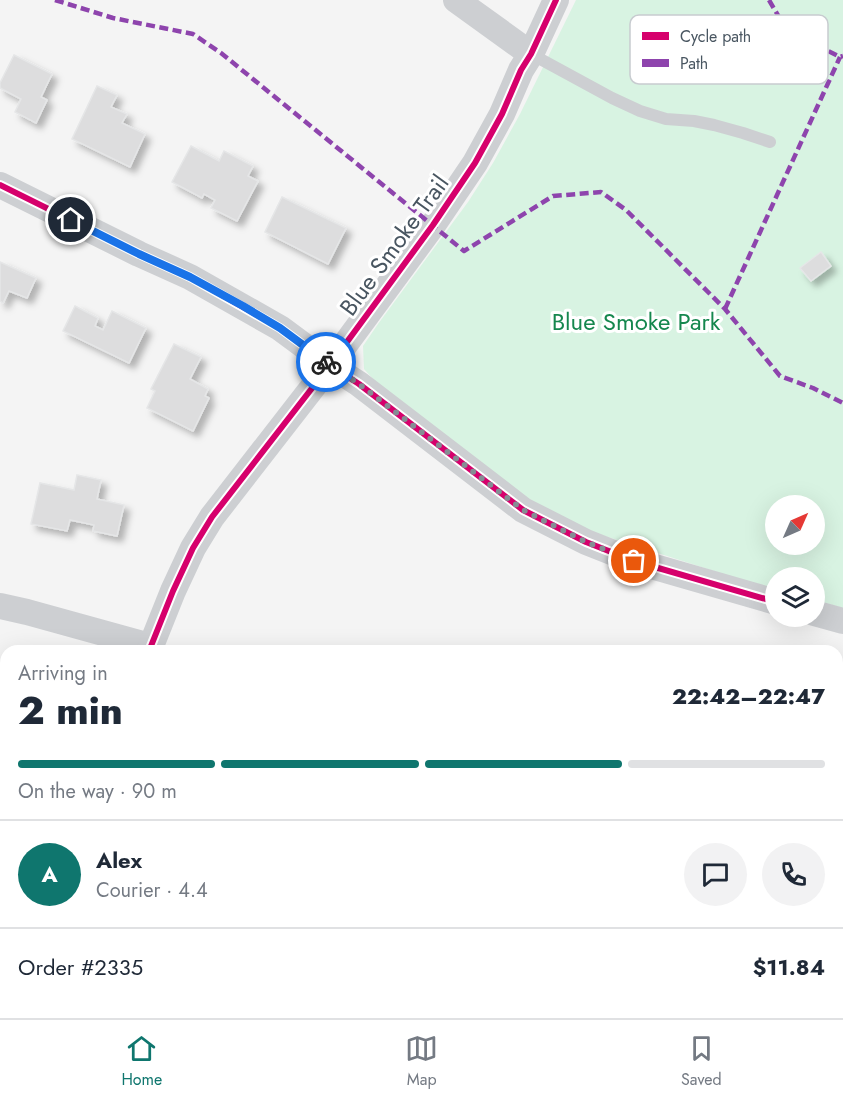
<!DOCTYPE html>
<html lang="en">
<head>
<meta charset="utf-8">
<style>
  body { margin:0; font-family:Jost,sans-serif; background:#f2f2f3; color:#1f2937; height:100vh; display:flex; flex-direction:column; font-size:22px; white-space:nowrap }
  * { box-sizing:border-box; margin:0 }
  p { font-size:20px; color:#747a83 }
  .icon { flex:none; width:33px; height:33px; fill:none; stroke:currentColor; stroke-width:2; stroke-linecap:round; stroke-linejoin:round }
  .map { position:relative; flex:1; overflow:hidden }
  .side { position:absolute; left:0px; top:645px; width:843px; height:374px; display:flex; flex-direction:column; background:#fff; border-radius:18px 18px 0 0; box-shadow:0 6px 24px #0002 }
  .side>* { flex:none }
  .needle { width:39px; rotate:45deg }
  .tools { position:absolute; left:765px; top:495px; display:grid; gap:12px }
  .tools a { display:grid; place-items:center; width:60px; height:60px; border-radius:50%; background:#fff; box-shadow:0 6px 24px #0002; font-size:30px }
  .pin { position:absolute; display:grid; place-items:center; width:51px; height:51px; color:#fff; margin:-26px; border:3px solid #fff; border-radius:50%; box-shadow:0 2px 6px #0007 }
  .courier { position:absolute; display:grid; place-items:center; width:60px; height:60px; margin:-30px; border:4px solid #1a73e8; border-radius:50%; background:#fff; color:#222; box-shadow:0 2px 8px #0007 }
  .overview em { font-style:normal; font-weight:800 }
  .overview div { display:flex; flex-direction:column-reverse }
  .overview { display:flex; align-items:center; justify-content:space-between; height:102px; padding:0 18px }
  h1 { font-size:39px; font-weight:800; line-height:45px }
  .bar { display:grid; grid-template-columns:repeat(4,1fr); gap:9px 6px; align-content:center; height:72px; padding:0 18px }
  .bar i { height:8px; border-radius:4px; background:#e0e1e3 }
  .bar .on { background:#0f766e }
  .bar p { grid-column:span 4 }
  .line { display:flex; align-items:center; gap:15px; padding:0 18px; border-top:2px solid #e0e1e3 }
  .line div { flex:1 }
  .round { display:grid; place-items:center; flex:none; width:63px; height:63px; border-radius:32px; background:#f2f2f3 }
  .dock { display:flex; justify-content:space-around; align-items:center; height:84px; border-top:2px solid #e0e1e3; background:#fff; font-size:16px; color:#747a83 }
  .dock a { display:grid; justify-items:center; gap:3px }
  .dock .on { color:#0f766e }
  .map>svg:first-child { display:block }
</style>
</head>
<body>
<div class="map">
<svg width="843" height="1018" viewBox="0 0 843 1018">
  <defs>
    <filter id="shadow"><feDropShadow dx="5.5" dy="5.5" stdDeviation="3" flood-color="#0004"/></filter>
  </defs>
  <rect width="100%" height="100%" fill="#f4f4f4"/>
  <path fill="#d8f3e2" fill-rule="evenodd" d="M576,0H843V608L815,600L814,578H776L775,590L745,581L589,531L536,504L476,461L382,389L364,369L363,346L378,324L468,202L493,163L520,114ZM776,506H814V544H776Z"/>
  <g fill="#ddddde" stroke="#e5e6e7" stroke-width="1.5" filter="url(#shadow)">
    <path d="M14,55L52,74L41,97L47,100L36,123L15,112L21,99L0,88V83Z"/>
    <path d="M97,86L117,95L111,107L127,114L122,123L145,134L130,167L72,139Z"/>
    <path d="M191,146L219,161L224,151L253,166L248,176L258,181L237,221L211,208L215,200L204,194L202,198L172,182Z"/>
    <path d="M282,197L346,228L328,264L265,232Z"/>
    <path d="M821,252L831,266L811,281L800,268Z"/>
    <path d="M0,262L36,278L27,298L9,291L3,303L0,301Z"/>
    <path d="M75,306L98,318L95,326L103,330L112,311L146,328L129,363L63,331Z"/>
    <path d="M174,344L201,357L190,379L208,389L205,396L209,398L193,431L147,408L155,391L151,389Z"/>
    <path d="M77,475L101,480L97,499L124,505L117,536L93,531L94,525L70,520L67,531L31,524L40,483L74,490Z"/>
    <path d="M6,690V725L0,719V696Z"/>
    <path d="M6,864V884L0,877V869Z"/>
    <path d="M7,1012H19L29,1018H3Z"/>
    <path d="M39,1012H77L73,1018H36Z"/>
  </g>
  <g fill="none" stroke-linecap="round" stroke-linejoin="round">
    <path stroke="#cdcfd2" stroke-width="12" d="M531,54L612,98L640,111L666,119L694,121L714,125L743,133L770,142"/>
    <g stroke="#cdcfd2" stroke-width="26">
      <path d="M456,0L531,54"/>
      <path d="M0,185L139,254L190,277L280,328L330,365L359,384L523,510L586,542L634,561L776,602"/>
      <path d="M0,606L27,612L150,646"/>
      <path d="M814,613L843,621"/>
      <path d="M149,651L173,591L193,548L212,517L330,365L433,225L475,163L502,114L521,70L531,54L556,0"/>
      <path d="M142,1012V1018"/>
    </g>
    <g stroke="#8e44ad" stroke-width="4.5" stroke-dasharray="9 4.5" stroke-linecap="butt">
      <path d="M55,0L113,18L193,34L221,53L464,251L553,196L601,192L626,210L725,309L780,376L813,388L843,403"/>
      <path d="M769,0L783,24L822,48L840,57L843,56"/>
      <path d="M725,309L840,57"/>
    </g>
    <g stroke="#fff" stroke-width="10">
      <g id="cycleway">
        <path d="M0,185L139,254L190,277L280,328L330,365L359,384L523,510L586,542L634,561L776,602"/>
        <path d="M149,651L173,591L193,548L212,517L330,365L433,225L475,163L502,114L521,70L531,54L556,0"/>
      </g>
    </g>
    <use href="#cycleway" stroke="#d6006c" stroke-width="6"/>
  </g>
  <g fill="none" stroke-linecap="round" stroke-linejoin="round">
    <path stroke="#858d94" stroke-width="6" stroke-dasharray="0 10.8" d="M326,362L359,384L523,510L586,542L634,561"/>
    <path stroke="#1a73e8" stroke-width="8" d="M71,220L139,254L190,277L243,306L280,328L326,362"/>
  </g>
  <g text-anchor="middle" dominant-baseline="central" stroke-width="6" stroke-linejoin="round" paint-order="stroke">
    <g font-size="24" fill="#495661" stroke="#fff">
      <text transform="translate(394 245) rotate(-54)">Blue Smoke Trail</text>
    </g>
    <g font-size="24" fill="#15874e" stroke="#fff">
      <text x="636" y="321">Blue Smoke Park</text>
    </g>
  </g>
  <rect x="630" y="15" width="198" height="69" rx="9" fill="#fff" stroke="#c8ccd0" stroke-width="1.5"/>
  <rect x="642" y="32" width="27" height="8" fill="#d6006c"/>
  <rect x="642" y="59" width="27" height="8" fill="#8e44ad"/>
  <g font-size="16" fill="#495661">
    <text x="680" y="42">Cycle path</text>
    <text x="680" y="69">Path</text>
  </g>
</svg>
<div class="tools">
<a><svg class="needle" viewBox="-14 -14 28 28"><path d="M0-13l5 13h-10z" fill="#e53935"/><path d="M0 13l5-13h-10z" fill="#747a83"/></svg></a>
<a><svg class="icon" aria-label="layers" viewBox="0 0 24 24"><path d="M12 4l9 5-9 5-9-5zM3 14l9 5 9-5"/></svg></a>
</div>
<div class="pin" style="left:634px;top:561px;background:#ea580c"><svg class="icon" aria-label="bag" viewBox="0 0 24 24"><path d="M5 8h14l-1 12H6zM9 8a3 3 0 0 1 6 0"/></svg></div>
<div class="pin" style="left:71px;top:220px;background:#1f2937"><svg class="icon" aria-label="home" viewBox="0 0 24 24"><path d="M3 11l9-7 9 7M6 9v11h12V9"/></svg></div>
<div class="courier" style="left:326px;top:362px"><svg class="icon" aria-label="bike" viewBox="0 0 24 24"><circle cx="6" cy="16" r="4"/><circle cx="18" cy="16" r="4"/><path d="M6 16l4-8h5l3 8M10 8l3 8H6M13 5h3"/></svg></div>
<section class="side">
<div class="overview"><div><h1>2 min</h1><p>Arriving in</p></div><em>22:42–22:47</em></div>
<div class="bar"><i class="on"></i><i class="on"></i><i class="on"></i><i></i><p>On the way · 90 m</p></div>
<div class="line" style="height:108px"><b class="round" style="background:#0f766e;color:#fff">A</b><div><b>Alex</b><p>Courier · 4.4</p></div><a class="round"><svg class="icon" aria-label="chat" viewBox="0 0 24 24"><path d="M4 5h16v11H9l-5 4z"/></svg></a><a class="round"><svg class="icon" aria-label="phone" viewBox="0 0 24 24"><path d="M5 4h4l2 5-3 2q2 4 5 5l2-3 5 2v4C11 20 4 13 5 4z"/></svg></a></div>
<div class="line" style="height:78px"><div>Order #2335</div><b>$11.84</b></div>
</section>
</div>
<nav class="dock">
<a class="on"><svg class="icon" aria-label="home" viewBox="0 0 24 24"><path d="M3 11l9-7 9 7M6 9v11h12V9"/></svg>Home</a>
<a><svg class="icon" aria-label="map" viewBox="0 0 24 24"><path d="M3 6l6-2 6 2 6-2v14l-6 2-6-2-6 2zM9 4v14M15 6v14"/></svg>Map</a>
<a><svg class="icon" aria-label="saved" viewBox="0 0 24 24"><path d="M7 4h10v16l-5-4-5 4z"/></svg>Saved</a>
</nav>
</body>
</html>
